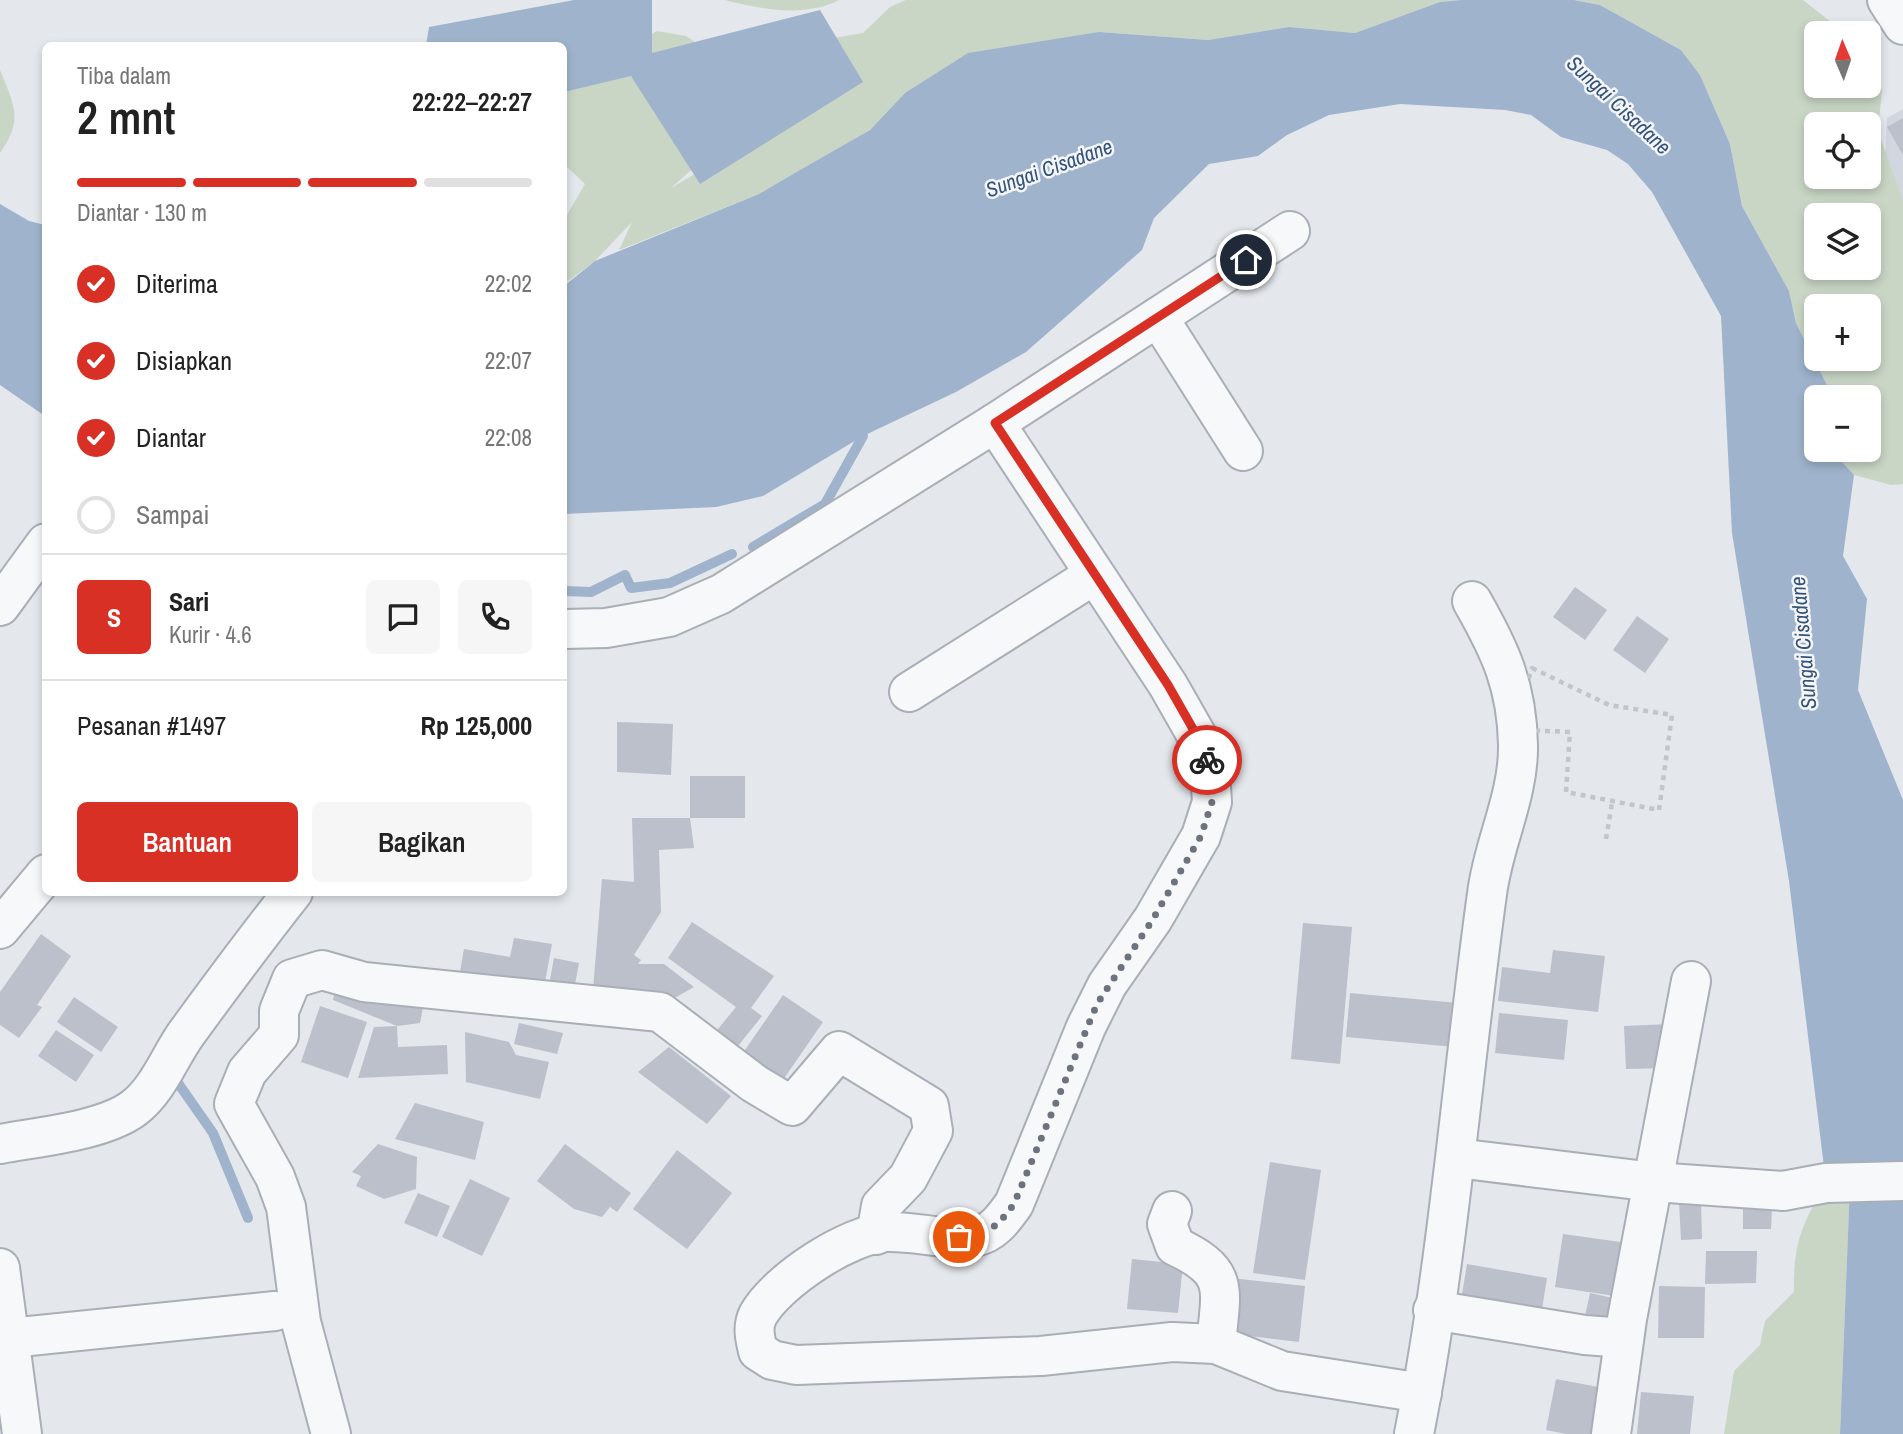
<!DOCTYPE html>
<html lang="id">
<head>
<meta charset="utf-8">
<style>
  body { margin:0; font-family:"Archivo Narrow",sans-serif; background:#f6f6f6; color:#222; height:100vh; display:flex; flex-direction:column; font-size:26px; white-space:nowrap }
  * { box-sizing:border-box; margin:0 }
  p { font-size:23px; color:#767676 }
  .icon { flex:none; width:38px; height:38px; fill:none; stroke:currentColor; stroke-width:2; stroke-linecap:round; stroke-linejoin:round }
  .map { position:relative; flex:1; overflow:hidden }
  .sheet { position:absolute; left:42px; top:42px; width:525px; height:854px; display:flex; flex-direction:column; background:#fff; border-radius:10px; box-shadow:0 4px 10px #0003 }
  .sheet>* { flex:none }
  .needle { width:46px; rotate:358deg }
  .buttons { position:absolute; left:1804px; top:21px; display:grid; gap:14px }
  .buttons a { display:grid; place-items:center; width:77px; height:77px; border-radius:10px; background:#fff; box-shadow:0 4px 10px #0003; font-size:35px }
  .pin { position:absolute; display:grid; place-items:center; width:60px; height:60px; color:#fff; margin:-30px; border:4px solid #fff; border-radius:50%; box-shadow:0 2px 7px #0007 }
  .courier { position:absolute; display:grid; place-items:center; width:70px; height:70px; margin:-35px; border:5px solid #d93025; border-radius:50%; background:#fff; color:#222; box-shadow:0 2px 9px #0007 }
  .overview em { font-style:normal; font-weight:600 }
  .overview div { display:flex; flex-direction:column-reverse }
  .overview { display:flex; align-items:center; justify-content:space-between; height:119px; padding:0 35px }
  h1 { font-size:46px; font-weight:600; line-height:52px }
  .bar { display:grid; grid-template-columns:repeat(4,1fr); gap:10px 7px; align-content:center; height:84px; padding:0 35px }
  .bar i { height:9px; border-radius:5px; background:#e0e0e0 }
  .bar .active { background:#d93025 }
  .bar p { grid-column:span 4 }
  .line { display:flex; align-items:center; gap:18px; padding:0 35px; border-top:2px solid #e0e0e0 }
  .line div { flex:1 }
  .round { display:grid; place-items:center; flex:none; width:74px; height:74px; border-radius:10px; background:#f6f6f6 }
  ol { padding:0 35px; list-style:none }
  li { display:flex; align-items:center; gap:21px; height:77px }
  li p { margin-inline-start:auto }
  li .icon { padding:7px; border-radius:50%; background:#d93025; color:#fff; stroke-width:4 }
  li:last-child { color:#767676 }
  li i { width:38px; height:38px; border:4px solid #e0e0e0; border-radius:50% }
  .action { display:flex; gap:14px; margin-top:auto; padding:14px 35px }
  .action a { flex:1; height:80px; border-radius:10px; background:#d93025; color:#fff; font-size:28px; font-weight:600; line-height:80px; text-align:center }
  .action a+a { background:#f6f6f6; color:#222 }
  .map>svg:first-child { display:block }
</style>
</head>
<body>
<div class="map">
<svg width="1903" height="1434" viewBox="0 0 1903 1434">
  <rect width="100%" height="100%" fill="#e4e7ec"/>
  <path fill="#d2d6de" d="M1903,109V218L1884,186L1887,118Z"/>
  <g fill="#c9d6c5" fill-rule="evenodd">
    <path d="M724,0H839C804,18 761,9 724,0Z"/>
    <path d="M906,0H1461L1440,2L1355,33L1289,27L1208,40L1099,32L905,93L870,130L759,194L619,250L632,222L595,261L564,284V220L585,184L564,164V74H585L657,31L686,36L712,54L706,157L671,188L715,162L822,40L863,33L890,7Z"/>
    <path d="M1574,0H1803L1845,33H1816V86H1869V54L1882,91L1878,131L1903,201V484L1891,485L1854,475L1831,450H1869V397H1830L1831,393L1796,323L1789,291L1742,206L1730,144L1700,75L1681,50L1600,5ZM1816,124H1869V177H1816ZM1816,215H1869V268H1816ZM1816,306H1869V359H1816Z"/>
    <path d="M0,70C14,105 24,120 0,153Z"/>
    <path d="M1826,1183H1850L1840,1434H1724L1734,1371L1760,1345L1765,1321L1794,1292C1793,1244 1802,1224 1826,1183Z"/>
  </g>
  <g fill="#9fb4cc">
    <path d="M574,0H652V53L820,10L863,82L700,184L631,76L564,92V46L426,45L429,27Z"/>
    <path d="M1461,0H1574L1600,5L1681,50L1700,75L1730,144L1742,206L1789,291L1796,323L1831,393L1830,397H1816V450H1831L1854,475L1843,556L1867,599L1858,690L1903,800V1434H1840L1850,1183H1826L1789,881L1732,533L1721,316L1652,192L1628,164L1607,150L1561,137L1531,115L1505,110L1400,104L1329,115L1287,135L1258,156L1209,164L1154,218L1142,250L1026,352L956,392L863,436L763,496L716,507L564,514V286L595,261L759,194L800,170L870,130L905,93L968,53L1099,32L1208,40L1289,27L1355,33L1440,2Z"/>
    <path d="M0,204L29,221L45,225V416L0,385Z"/>
  </g>
  <g fill="none" stroke-linecap="round" stroke-linejoin="round">
    <g stroke="#9fb4cc" stroke-width="10">
      <path d="M753,547L825,504L863,436"/>
      <path d="M564,591L591,592L625,575L631,588L670,583L732,554"/>
      <path d="M171,1073L213,1133L248,1218"/>
    </g>
    <path stroke="#9fb4cc" stroke-width="63" d="M1888,1434L1891,1325"/>
  </g>
  <g fill="#bbc0ca">
    <path d="M1903,118V155L1887,127Z"/>
    <path d="M1575,587L1607,610L1585,640L1553,617Z"/>
    <path d="M1637,616L1669,639L1645,673L1613,650Z"/>
    <path d="M617,722L673,724L671,775L617,772Z"/>
    <rect x="690" y="776" width="55" height="42"/>
    <path d="M632,818H690L694,848L659,850L661,912L634,955L641,960L638,964H664L694,987L657,1008L592,1002L602,879L634,882Z"/>
    <path d="M692,922L774,976L751,1008L762,1016L730,1056L709,1040L736,1007L668,958Z"/>
    <path d="M1303,923L1352,927L1340,1064L1291,1059Z"/>
    <path d="M41,934L71,956L37,1005L42,1007L19,1038L0,1025V992Z"/>
    <path d="M514,938L552,944L543,993L459,977L464,949L510,957Z"/>
    <path d="M1553,950L1605,956L1598,1012L1498,1001L1502,967L1550,973Z"/>
    <path d="M554,958L579,963L572,1000L547,996Z"/>
    <path d="M337,979L425,998L420,1023L397,1026L398,1047L447,1045L448,1074L358,1078L374,1027L397,1026L333,1000Z"/>
    <path d="M1350,993L1469,1004L1465,1048L1346,1037Z"/>
    <path d="M783,995L823,1022L783,1080L743,1053Z"/>
    <path d="M74,997L118,1027L101,1052L57,1022Z"/>
    <path d="M320,1006L367,1022L348,1078L301,1062Z"/>
    <path d="M1499,1013L1568,1020L1564,1060L1495,1053Z"/>
    <path d="M519,1023L563,1033L557,1054L514,1044Z"/>
    <path d="M1670,1024L1671,1068L1626,1069L1624,1026Z"/>
    <path d="M56,1030L94,1055L76,1082L38,1056Z"/>
    <path d="M465,1032L509,1042L516,1055L549,1062L540,1099L466,1082Z"/>
    <path d="M669,1047L731,1096L707,1124L638,1072Z"/>
    <path d="M415,1103L484,1122L475,1160L395,1139Z"/>
    <path d="M378,1144L417,1157L416,1189L384,1199L356,1186L361,1176L352,1172Z"/>
    <path d="M565,1144L631,1193L617,1212L610,1207L602,1217L574,1209L537,1181Z"/>
    <path d="M677,1150L732,1193L687,1249L633,1209Z"/>
    <path d="M1270,1162L1321,1170L1305,1280L1253,1273Z"/>
    <path d="M470,1179L510,1198L482,1256L442,1237Z"/>
    <path d="M418,1193L450,1206L437,1237L404,1223Z"/>
    <path d="M1679,1201H1701L1702,1239L1681,1240Z"/>
    <path d="M1743,1209H1772L1771,1229H1743Z"/>
    <path d="M1563,1234L1635,1244L1628,1298L1555,1287Z"/>
    <path d="M1706,1251H1757L1756,1283L1705,1284Z"/>
    <path d="M1132,1259L1183,1264L1178,1313L1127,1309Z"/>
    <path d="M1467,1264L1547,1278L1540,1322L1460,1307Z"/>
    <path d="M1231,1278L1305,1286L1299,1342L1225,1333Z"/>
    <path d="M1659,1286L1705,1287L1704,1338H1658Z"/>
    <path d="M1590,1293L1622,1300L1615,1337L1582,1330Z"/>
    <path d="M1556,1379L1614,1390L1605,1434H1566L1546,1430Z"/>
    <path d="M1641,1392L1694,1396L1690,1434H1637Z"/>
  </g>
  <g fill="none" stroke-linecap="round" stroke-linejoin="round">
    <g stroke="#a9aeb7" stroke-width="42">
      <g id="minor">
        <path d="M1887,0L1903,25"/>
        <path d="M1158,317L1243,451"/>
        <path d="M995,423L1168,685L1201,743L1210,771L1212,802L1201,836L1153,919L1107,985L1086,1027L1014,1204C1004,1218 993,1234 974,1237C946,1241 916,1231 887,1232C849,1234 777,1281 758,1315C752,1327 755,1338 758,1351L772,1360L796,1365L1041,1356L1172,1342L1216,1344L1282,1371L1422,1393"/>
        <path d="M0,606L46,543"/>
        <path d="M564,629L606,628L669,617L721,594L995,423L1290,231"/>
        <path d="M909,692L1094,575"/>
        <path d="M0,929L46,874"/>
        <path d="M0,1144C37,1137 104,1131 134,1108C158,1090 169,1058 186,1034C221,986 256,939 293,892"/>
        <path d="M1456,1158L1654,1182L1783,1191L1826,1183L1903,1181"/>
        <path d="M1172,1211L1167,1224L1175,1246C1231,1272 1221,1289 1216,1344"/>
        <path d="M0,1268L22,1434"/>
        <path d="M1433,1310L1585,1335L1624,1338"/>
        <path d="M10,1338L275,1311"/>
        <path d="M331,1434L301,1322L286,1207L275,1177L234,1104L247,1072L279,1035V1011L292,979L322,970L364,982L660,1012L755,1084L792,1106L839,1051L929,1106L933,1131L908,1178L881,1206L876,1235"/>
        <path d="M1414,1434C1449,1256 1462,1074 1487,894C1493,844 1519,796 1518,745C1517,686 1500,650 1472,601"/>
        <path d="M1611,1434L1627,1319L1691,981"/>
      </g>
    </g>
    <g stroke="#c2c5cb" stroke-width="4.5" stroke-dasharray="5 5" stroke-linecap="butt">
      <path d="M1532,668L1609,705L1672,715L1659,810L1566,792L1570,732L1524,730L1518,712Z"/>
      <path d="M1606,839L1612,803"/>
    </g>
    <use href="#minor" stroke="#f7f8fa" stroke-width="38"/>
  </g>
  <g fill="none" stroke-linecap="round" stroke-linejoin="round">
    <path stroke="#6c737f" stroke-width="7" stroke-dasharray="0 12.6" d="M959,1237C986,1237 999,1225 1014,1204L1097,1004L1153,919L1201,836L1212,802L1207,760"/>
    <path stroke="#d93025" stroke-width="9" d="M1207,760L1201,743L1168,685L995,423L1246,260"/>
  </g>
  <g text-anchor="middle" dominant-baseline="central" stroke-width="5" stroke-linejoin="round" paint-order="stroke">
    <g font-size="21" font-style="italic" fill="#34527a" stroke="#f4f6f9">
      <text transform="translate(1619 105) rotate(43)">Sungai Cisadane</text>
      <text transform="translate(1049 168) rotate(-20)">Sungai Cisadane</text>
      <text transform="translate(1803 643) rotate(-95)">Sungai Cisadane</text>
    </g>
  </g>
</svg>
<div class="buttons">
<a><svg class="needle" viewBox="-14 -14 28 28"><path d="M0-13l5 13h-10z" fill="#e53935"/><path d="M0 13l5-13h-10z" fill="#767676"/></svg></a>
<a><svg class="icon" aria-label="locate" viewBox="0 0 24 24"><circle cx="12" cy="12" r="6"/><path d="M12 2v4M12 18v4M2 12h4M18 12h4"/></svg></a>
<a><svg class="icon" aria-label="layers" viewBox="0 0 24 24"><path d="M12 4l9 5-9 5-9-5zM3 14l9 5 9-5"/></svg></a>
<a>+</a>
<a>−</a>
</div>
<div class="pin" style="left:959px;top:1237px;background:#ea580c"><svg class="icon" aria-label="bag" viewBox="0 0 24 24"><path d="M5 8h14l-1 12H6zM9 8a3 3 0 0 1 6 0"/></svg></div>
<div class="pin" style="left:1246px;top:260px;background:#1f2937"><svg class="icon" aria-label="home" viewBox="0 0 24 24"><path d="M3 11l9-7 9 7M6 9v11h12V9"/></svg></div>
<div class="courier" style="left:1207px;top:760px"><svg class="icon" aria-label="bike" viewBox="0 0 24 24"><circle cx="6" cy="16" r="4"/><circle cx="18" cy="16" r="4"/><path d="M6 16l4-8h5l3 8M10 8l3 8H6M13 5h3"/></svg></div>
<section class="sheet">
<div class="overview"><div><h1>2 mnt</h1><p>Tiba dalam</p></div><em>22:22–22:27</em></div>
<div class="bar"><i class="active"></i><i class="active"></i><i class="active"></i><i></i><p>Diantar · 130 m</p></div>
<ol>
<li><svg class="icon" aria-label="check" viewBox="0 0 24 24"><path d="M5 12l5 5 9-10"/></svg>Diterima<p>22:02</p></li>
<li><svg class="icon" aria-label="check" viewBox="0 0 24 24"><path d="M5 12l5 5 9-10"/></svg>Disiapkan<p>22:07</p></li>
<li><svg class="icon" aria-label="check" viewBox="0 0 24 24"><path d="M5 12l5 5 9-10"/></svg>Diantar<p>22:08</p></li>
<li><i></i>Sampai</li>
</ol>
<div class="line" style="height:126px"><b class="round" style="background:#d93025;color:#fff">S</b><div><b>Sari</b><p>Kurir · 4.6</p></div><a class="round"><svg class="icon" aria-label="chat" viewBox="0 0 24 24"><path d="M4 5h16v11H9l-5 4z"/></svg></a><a class="round"><svg class="icon" aria-label="phone" viewBox="0 0 24 24"><path d="M5 4h4l2 5-3 2q2 4 5 5l2-3 5 2v4C11 20 4 13 5 4z"/></svg></a></div>
<div class="line" style="height:91px"><div>Pesanan #1497</div><b>Rp 125,000</b></div>
<div class="action"><a>Bantuan</a><a>Bagikan</a></div>
</section>
</div>
</body>
</html>
